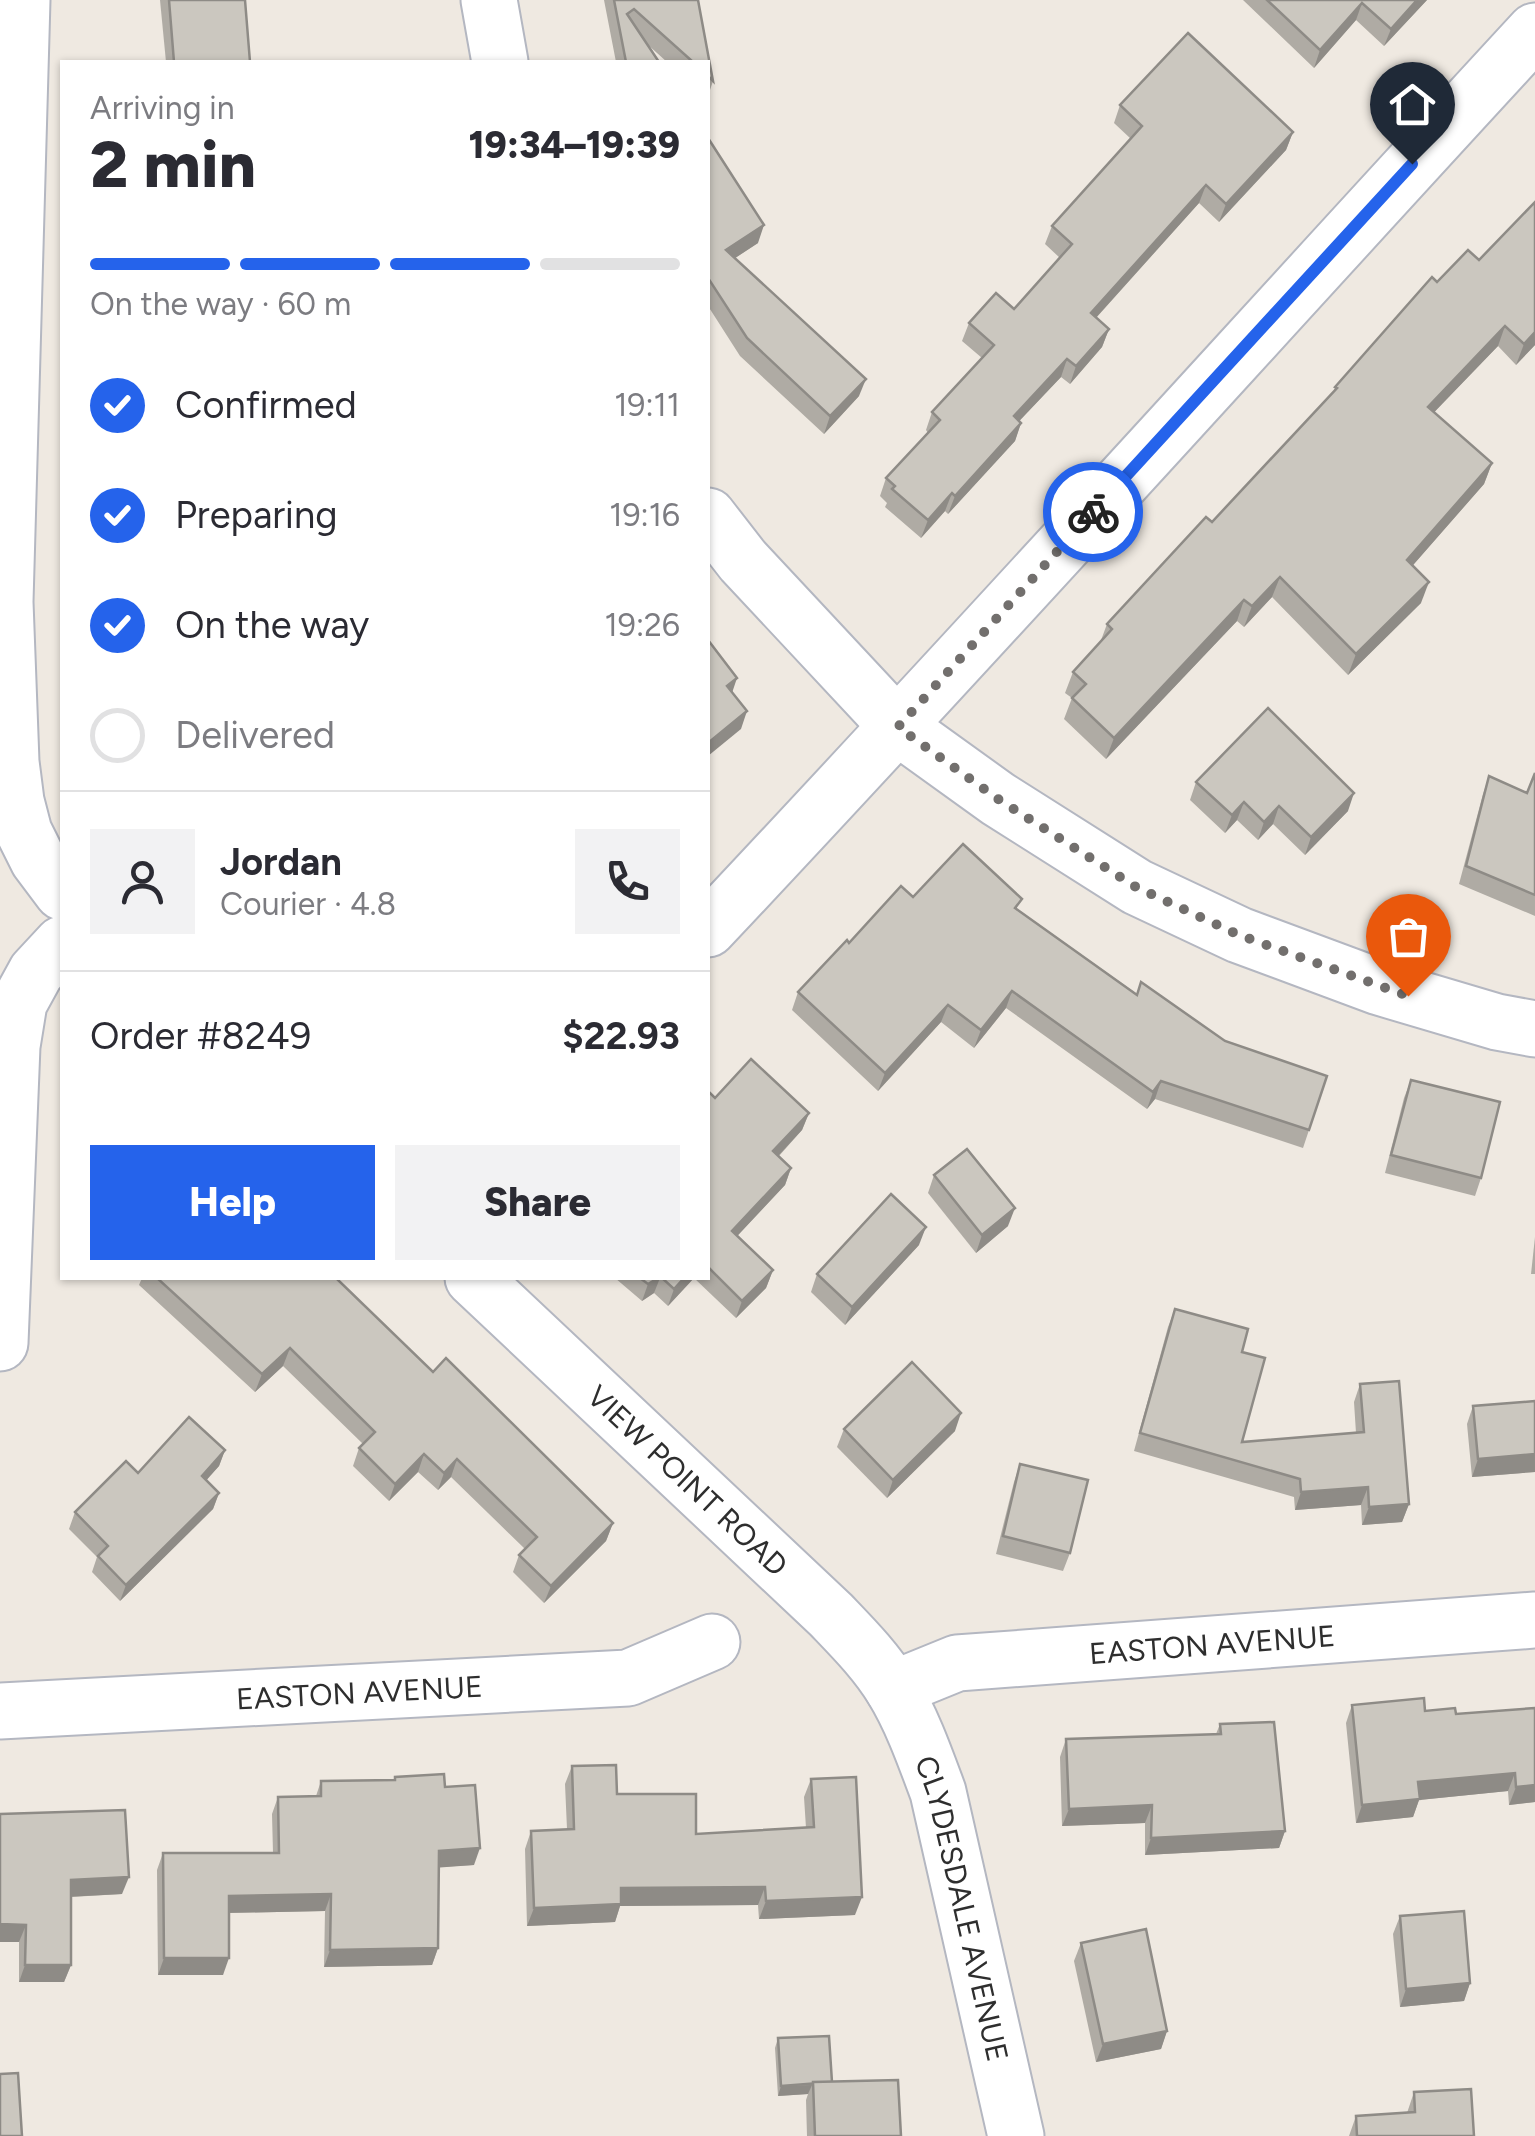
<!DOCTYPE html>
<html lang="en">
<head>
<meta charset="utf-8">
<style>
  body { margin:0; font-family:Figtree,sans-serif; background:#f2f2f3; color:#2b2b33; height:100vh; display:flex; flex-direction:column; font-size:38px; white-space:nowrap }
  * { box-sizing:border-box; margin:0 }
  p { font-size:32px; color:#7c7c81 }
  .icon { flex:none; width:55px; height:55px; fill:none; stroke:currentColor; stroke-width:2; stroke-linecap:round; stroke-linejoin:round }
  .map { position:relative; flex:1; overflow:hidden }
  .drawer { position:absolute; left:60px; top:60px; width:650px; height:1220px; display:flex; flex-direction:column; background:#fff; border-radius:0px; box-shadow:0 2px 8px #0004 }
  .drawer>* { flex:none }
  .pin { position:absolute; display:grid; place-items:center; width:85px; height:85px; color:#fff; margin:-102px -42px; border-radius:50% 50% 50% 0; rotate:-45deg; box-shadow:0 0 10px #0007 }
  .pin .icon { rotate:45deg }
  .courier { position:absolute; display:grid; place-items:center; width:100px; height:100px; margin:-50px; border:8px solid #2563eb; border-radius:50%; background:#fff; color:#222; box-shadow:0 2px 12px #0007 }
  .summary em { font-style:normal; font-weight:800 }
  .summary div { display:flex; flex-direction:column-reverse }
  .summary { display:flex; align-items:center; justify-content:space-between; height:170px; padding:0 30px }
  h1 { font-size:65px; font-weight:800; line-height:75px }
  .bar { display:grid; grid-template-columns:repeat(4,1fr); gap:15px 10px; align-content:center; height:120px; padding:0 30px }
  .bar i { height:12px; border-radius:8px; background:#e1e1e2 }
  .bar .active { background:#2563eb }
  .bar p { grid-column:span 4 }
  .line { display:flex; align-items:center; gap:25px; padding:0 30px; border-top:2px solid #e1e1e2 }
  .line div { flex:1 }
  .round { display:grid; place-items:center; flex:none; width:105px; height:105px; border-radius:0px; background:#f2f2f3 }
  ol { padding:0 30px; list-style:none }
  li { display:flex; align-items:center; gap:30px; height:110px }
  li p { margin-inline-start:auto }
  li .icon { padding:10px; border-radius:50%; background:#2563eb; color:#fff; stroke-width:4 }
  li:last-child { color:#7c7c81 }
  li i { width:55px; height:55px; border:5px solid #e1e1e2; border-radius:50% }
  .primary-button { display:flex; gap:20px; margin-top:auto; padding:20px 30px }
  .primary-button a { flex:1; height:115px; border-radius:0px; background:#2563eb; color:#fff; font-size:40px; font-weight:800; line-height:115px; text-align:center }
  .primary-button a+a { background:#f2f2f3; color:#2b2b33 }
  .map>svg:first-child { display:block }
</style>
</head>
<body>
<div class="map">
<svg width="1535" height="2136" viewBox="0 0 1535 2136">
  <rect width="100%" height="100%" fill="#efe9e1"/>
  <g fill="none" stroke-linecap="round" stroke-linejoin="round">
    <g stroke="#b4b7c1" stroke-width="59">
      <g id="minor">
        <path d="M22,0L5,602L11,762L16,801L24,832L38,860L62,892"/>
        <path d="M489,0L500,62"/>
        <path d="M708,516L743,561L898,727L998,799L1137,887L1239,935L1379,987L1497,1022L1535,1029"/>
        <path d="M708,929C987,633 1259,330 1535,31"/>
        <path id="s1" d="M473,1278L831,1615C853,1638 876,1661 893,1689C912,1720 925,1757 938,1792L1016,2136"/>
        <path d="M0,1343L12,1046L19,1003L36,972L62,944"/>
        <path id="s2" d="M893,1689L957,1663L1535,1620"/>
        <path id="s3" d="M0,1711L628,1678L712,1642"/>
      </g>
    </g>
    <use href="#minor" stroke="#fff" stroke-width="55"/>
  </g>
  <g fill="#afaba4">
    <path d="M160,0H245L250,62H166Z"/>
    <path d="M604,0H698L713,81L708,96V62H667L647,44L659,62H616Z"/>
    <path d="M1243,0H1427L1384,46L1356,20L1314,68Z"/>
    <path d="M1120,105L1293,132L1286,150L1219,222L1199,203L1096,318L1109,329L1102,347L1070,384L1061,377L1019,421L1021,423L1015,441L948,514L945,511L921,538L885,507L887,503L880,496L886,478L928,433L926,430L932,412L982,358L962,341L969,323L1014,309L1060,258L1045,244L1052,226L1131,139L1114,123Z"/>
    <path d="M708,138L758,243L735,258L859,396L824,434L740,356L708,306Z"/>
    <path d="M1437,282L1535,345L1516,365L1498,346L1434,412L1492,463L1484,484L1413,565L1421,603L1348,675L1272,597L1244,627L1237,621L1106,759L1064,719L1072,698L1065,693L1073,672L1100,643L1107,624L1212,522L1334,391L1335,387Z"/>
    <path d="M1535,773V916L1459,884L1483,794L1489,776L1527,793Z"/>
    <path d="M1196,782L1348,811L1305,855L1273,824L1258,840L1237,820L1225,833L1190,800Z"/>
    <path d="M913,897L1018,910L1137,994L1225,1041L1327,1076L1303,1148L1155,1099L1147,1109L1006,1008L974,1048L941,1022L878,1091L792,1010L798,992L849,943Z"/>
    <path d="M1411,1080L1481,1178L1475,1196L1385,1173L1404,1098Z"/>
    <path d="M708,1091L715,1098L809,1113L802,1130L779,1156L791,1168L785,1185L737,1236L773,1270L766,1288L736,1318L694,1278H708Z"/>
    <path d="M934,1175L1008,1226L976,1253L928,1193Z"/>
    <path d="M1535,1237V1274H1531Z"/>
    <path d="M919,1245L845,1325L811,1292L817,1274Z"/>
    <path d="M142,1278H336L433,1372L613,1523L606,1541L544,1603L513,1572L519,1555L525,1549L451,1477L438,1490L418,1472L389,1501L353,1466L359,1448L363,1444L283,1366L255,1392L139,1285Z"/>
    <path d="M615,1278H694L668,1306L654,1293L642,1301Z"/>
    <path d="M1175,1309L1242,1352V1442L1356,1433L1354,1402L1360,1384L1409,1504L1402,1522L1362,1525L1361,1505L1295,1510L1294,1497L1134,1451L1168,1327Z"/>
    <path d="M1535,1401V1472L1472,1477L1467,1424L1473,1406Z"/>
    <path d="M844,1429L955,1431L887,1498L837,1447Z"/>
    <path d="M225,1450L219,1466L206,1480L219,1493L213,1509L120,1601L92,1572L97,1557L69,1529L75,1512L138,1473Z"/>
    <path d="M1020,1464L1070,1553L1063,1571L996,1554L1014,1482Z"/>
    <path d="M1352,1705L1456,1714L1535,1708V1802L1509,1805L1508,1791L1419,1800L1413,1817L1356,1823L1346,1723Z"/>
    <path d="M1220,1724L1285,1831L1279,1848L1145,1855V1823L1062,1826L1060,1757L1066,1739L1216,1734Z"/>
    <path d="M572,1766L617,1794L696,1834L806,1828L804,1797L811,1779L855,1915L759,1919L758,1905L620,1906L615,1922L527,1926L525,1849L531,1831L567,1829L565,1784Z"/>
    <path d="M395,1777L445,1787L474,1865L439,1867L438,1948L432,1965L324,1967L325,1911L229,1913L223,1975H158L157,1870L163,1853H273L272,1814L278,1797L316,1796L321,1781L394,1780Z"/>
    <path d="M0,1814L122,1894L71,1897V1965L64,1982H19V1942Z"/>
    <path d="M1400,1916L1470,1983L1464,2001L1400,2007L1393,1934Z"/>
    <path d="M1081,1943L1167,2031L1161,2049L1096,2062L1074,1961Z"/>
    <path d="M778,2038L832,2082L901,2136H807L806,2100L808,2094L778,2096L775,2048Z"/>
    <path d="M1414,2092L1474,2136H1349L1356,2116L1407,2113Z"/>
  </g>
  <g fill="#8e8b86">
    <path d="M1417,0H1427L1384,46L1391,29Z"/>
    <path d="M1362,3L1356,20L1314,68L1320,50Z"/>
    <path d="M1293,132L1286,150L1219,222L1226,204Z"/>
    <path d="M1206,185L1199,203L1084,331L1091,313Z"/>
    <path d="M764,225L758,243L720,268L726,250Z"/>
    <path d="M1505,326L1498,346L1420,427L1428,407Z"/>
    <path d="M1109,329L1102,347L1070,384L1076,366Z"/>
    <path d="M1535,332V345L1516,365L1524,344Z"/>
    <path d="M1067,359L1061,377L1007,434L1014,416Z"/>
    <path d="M866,379L859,396L824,434L830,416Z"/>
    <path d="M1021,423L1015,441L948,514L955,496Z"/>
    <path d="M1492,463L1484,484L1400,580L1407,560Z"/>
    <path d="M952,493L945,511L921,538L928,520Z"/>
    <path d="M1280,577L1272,597L1244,627L1252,606Z"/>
    <path d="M1429,582L1421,603L1348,675L1356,654Z"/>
    <path d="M1244,600L1237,621L1106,759L1114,738Z"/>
    <path d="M737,678L731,696L727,686Z"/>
    <path d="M747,711L741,729L708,756V743Z"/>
    <path d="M1354,793L1348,811L1305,855L1311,837Z"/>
    <path d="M1244,802L1237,820L1225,833L1232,815Z"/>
    <path d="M1279,806L1273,824L1258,840L1264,822Z"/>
    <path d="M1012,991L1006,1008L974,1048L981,1030Z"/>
    <path d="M948,1005L941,1022L878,1091L885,1073Z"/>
    <path d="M1161,1081L1155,1099L1147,1109L1153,1092Z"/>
    <path d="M809,1113L802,1130L767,1168L773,1151Z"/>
    <path d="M791,1168L785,1185L726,1248L732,1231Z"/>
    <path d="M1015,1208L1008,1226L976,1253L982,1235Z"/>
    <path d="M926,1227L919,1245L845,1325L852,1307Z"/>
    <path d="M773,1270L766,1288L736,1318L742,1301Z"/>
    <path d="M658,1278H660L654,1293L642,1301L648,1284Z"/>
    <path d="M684,1278H694L668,1306L674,1289Z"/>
    <path d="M290,1348L283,1366L255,1392L262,1374Z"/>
    <path d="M961,1413L955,1431L887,1498L893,1480Z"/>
    <path d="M225,1450L219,1466L196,1492L202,1476Z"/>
    <path d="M424,1454L418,1472L389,1501L395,1484Z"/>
    <path d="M1535,1454V1472L1472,1477L1478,1459Z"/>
    <path d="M457,1459L451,1477L438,1490L444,1473Z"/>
    <path d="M1368,1487L1361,1505L1295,1510L1301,1492Z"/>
    <path d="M219,1493L213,1509L120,1601L126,1585Z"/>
    <path d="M1409,1504L1402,1522L1362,1525L1369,1507Z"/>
    <path d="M613,1523L606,1541L544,1603L551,1586Z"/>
    <path d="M1515,1773L1508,1791L1419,1800L1413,1817L1356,1823L1362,1805L1418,1782Z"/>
    <path d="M1535,1785V1802L1509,1805L1516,1787Z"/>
    <path d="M1152,1805L1145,1823L1062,1826L1069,1809Z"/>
    <path d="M1285,1831L1279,1848L1145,1855L1151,1838Z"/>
    <path d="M480,1848L474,1865L433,1868L439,1851Z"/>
    <path d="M129,1877L122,1894L65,1897L71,1880Z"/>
    <path d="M765,1887L758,1905L620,1906L615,1922L527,1926L534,1908L621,1888Z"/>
    <path d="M331,1894L325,1911L223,1913L229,1896Z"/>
    <path d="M862,1897L855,1915L759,1919L766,1901Z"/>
    <path d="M0,1924L26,1925L19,1942H0Z"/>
    <path d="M438,1948L432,1965L324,1967L330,1950Z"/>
    <path d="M164,1958H229L223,1975H158Z"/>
    <path d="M25,1965H71L64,1982H19Z"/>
    <path d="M1470,1983L1464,2001L1400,2007L1406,1989Z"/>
    <path d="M1167,2031L1161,2049L1096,2062L1103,2044Z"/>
    <path d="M812,2085L808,2094L778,2096L781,2086Z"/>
  </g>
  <g fill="#cbc7bf" stroke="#8e8b86" stroke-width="2.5">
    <path d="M169,0H245L250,62H174Z"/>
    <path d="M614,0H698L713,81L708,76V62H693L634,9L627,14L659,62H626Z"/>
    <path d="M1267,0H1417L1391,29L1362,3L1320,50Z"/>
    <path d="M1188,33L1293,132L1226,204L1206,185L1091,313L1109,329L1076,366L1067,359L1014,416L1021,423L955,496L952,493L928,520L892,489L895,486L886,478L940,420L932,412L994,345L969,323L996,293L1014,309L1072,244L1052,226L1142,126L1120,105Z"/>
    <path d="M708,138L764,225L726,250L866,379L830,416L747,338L708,278Z"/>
    <path d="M1535,202V332L1524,344L1505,326L1428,407L1492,463L1407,560L1429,582L1356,654L1280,577L1252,606L1244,600L1114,738L1072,698L1086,684L1073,672L1112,629L1107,624L1206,517L1212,522L1337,388L1335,387L1432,277L1437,282L1468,250L1479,260Z"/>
    <path d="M708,640L737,678L727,686L747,711L708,743Z"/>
    <path d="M1268,708L1354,793L1311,837L1279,806L1264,822L1244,802L1232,815L1196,782Z"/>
    <path d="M1535,773V895L1466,866L1489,776L1527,793Z"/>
    <path d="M963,844L1022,899L1015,908L1137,995L1141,982L1225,1041L1327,1076L1309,1130L1161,1081L1153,1092L1012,991L981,1030L948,1005L885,1073L798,992L847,940L849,943L901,886L913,897Z"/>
    <path d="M751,1059L809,1113L773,1151L791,1168L732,1231L773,1270L742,1301L708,1267V1091L715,1098Z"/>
    <path d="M1411,1080L1500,1102L1481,1178L1391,1155Z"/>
    <path d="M967,1149L1015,1208L982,1235L934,1175Z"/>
    <path d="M891,1194L926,1227L852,1307L817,1274Z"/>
    <path d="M157,1278H336L433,1372L446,1358L613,1523L551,1586L519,1555L537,1537L457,1459L444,1473L424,1454L395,1484L359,1448L375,1432L290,1348L262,1374Z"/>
    <path d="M640,1278H658L648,1284Z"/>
    <path d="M662,1278H684L674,1289Z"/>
    <path d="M1175,1309L1248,1329L1242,1352L1265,1358L1242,1442L1364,1432L1360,1384L1399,1381L1409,1504L1369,1507L1368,1487L1301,1492L1300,1479L1140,1433Z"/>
    <path d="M912,1362L961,1413L893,1480L844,1429Z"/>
    <path d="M1535,1401V1454L1478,1459L1473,1406Z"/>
    <path d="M189,1417L225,1450L202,1476L219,1493L126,1585L98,1556L108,1546L75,1512L126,1461L138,1473Z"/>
    <path d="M1020,1464L1088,1480L1070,1553L1003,1536Z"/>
    <path d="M1424,1698L1425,1711L1455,1708L1456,1714L1535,1708V1785L1516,1787L1515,1773L1418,1782L1420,1799L1362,1805L1352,1705Z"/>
    <path d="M1274,1722L1285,1831L1151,1838L1152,1805L1069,1809L1066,1739L1221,1734L1220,1724Z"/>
    <path d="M616,1765L617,1794H696V1834L814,1827L811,1779L856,1777L862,1897L766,1901L765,1887L621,1888V1904L534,1908L531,1831L574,1829L572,1766Z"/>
    <path d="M444,1774L445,1787L475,1785L480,1848L439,1851L438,1948L330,1950L331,1894L229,1896V1958H164L163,1853H279L278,1797L321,1796V1781L395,1780V1777Z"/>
    <path d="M125,1810L129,1877L71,1880V1965H25L26,1925L0,1924V1814Z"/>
    <path d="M1464,1911L1470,1983L1406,1989L1400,1916Z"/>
    <path d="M1146,1929L1167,2031L1103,2044L1081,1943Z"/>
    <path d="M829,2036L832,2082L781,2086L778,2038Z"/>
    <path d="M18,2073L22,2136H0V2074Z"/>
    <path d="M898,2080L901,2136H815L813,2082Z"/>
    <path d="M1471,2089L1474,2136H1357L1356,2116L1415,2112L1414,2092Z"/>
  </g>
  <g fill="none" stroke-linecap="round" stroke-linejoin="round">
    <path stroke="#726f6d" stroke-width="10" stroke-dasharray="0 18" d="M1093,512L898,727L998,799L1136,887L1239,935L1408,996"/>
    <path stroke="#2563eb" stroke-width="12" d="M1093,512L1412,164"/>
  </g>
  <g text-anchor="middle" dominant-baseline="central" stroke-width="10" stroke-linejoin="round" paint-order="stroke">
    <g font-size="30" fill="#2e2e2e" stroke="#fff">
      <text stroke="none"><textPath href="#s1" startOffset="295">VIEW POINT ROAD</textPath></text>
      <text stroke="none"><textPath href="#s2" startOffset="325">EASTON AVENUE</textPath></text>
      <text stroke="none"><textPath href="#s3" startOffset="360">EASTON AVENUE</textPath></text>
      <text stroke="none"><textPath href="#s1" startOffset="820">CLYDESDALE AVENUE</textPath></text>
    </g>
  </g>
</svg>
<div class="pin" style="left:1408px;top:996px;background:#ea580c"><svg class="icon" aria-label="bag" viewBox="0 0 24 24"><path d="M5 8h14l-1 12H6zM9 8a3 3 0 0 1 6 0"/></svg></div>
<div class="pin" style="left:1412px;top:164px;background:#1f2937"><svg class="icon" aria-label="home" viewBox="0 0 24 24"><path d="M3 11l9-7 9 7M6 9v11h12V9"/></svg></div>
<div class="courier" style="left:1093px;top:512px"><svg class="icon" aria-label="bike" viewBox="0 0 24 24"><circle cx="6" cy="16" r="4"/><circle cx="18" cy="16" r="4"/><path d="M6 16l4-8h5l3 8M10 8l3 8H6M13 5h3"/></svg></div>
<section class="drawer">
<div class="summary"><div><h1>2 min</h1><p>Arriving in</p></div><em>19:34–19:39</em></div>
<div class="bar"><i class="active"></i><i class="active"></i><i class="active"></i><i></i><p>On the way · 60 m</p></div>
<ol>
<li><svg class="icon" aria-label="check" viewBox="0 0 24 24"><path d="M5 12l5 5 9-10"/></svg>Confirmed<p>19:11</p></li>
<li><svg class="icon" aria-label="check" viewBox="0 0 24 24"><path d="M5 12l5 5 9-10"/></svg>Preparing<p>19:16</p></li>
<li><svg class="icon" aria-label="check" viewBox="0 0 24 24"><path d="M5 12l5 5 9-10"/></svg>On the way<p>19:26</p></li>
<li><i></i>Delivered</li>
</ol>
<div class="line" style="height:180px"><a class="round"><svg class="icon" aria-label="person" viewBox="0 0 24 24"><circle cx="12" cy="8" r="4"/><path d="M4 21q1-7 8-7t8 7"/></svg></a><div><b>Jordan</b><p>Courier · 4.8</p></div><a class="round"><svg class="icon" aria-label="phone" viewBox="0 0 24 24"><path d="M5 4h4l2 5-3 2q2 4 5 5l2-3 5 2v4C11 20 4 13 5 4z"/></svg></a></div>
<div class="line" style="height:130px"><div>Order #8249</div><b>$22.93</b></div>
<div class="primary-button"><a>Help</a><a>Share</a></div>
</section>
</div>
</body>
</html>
